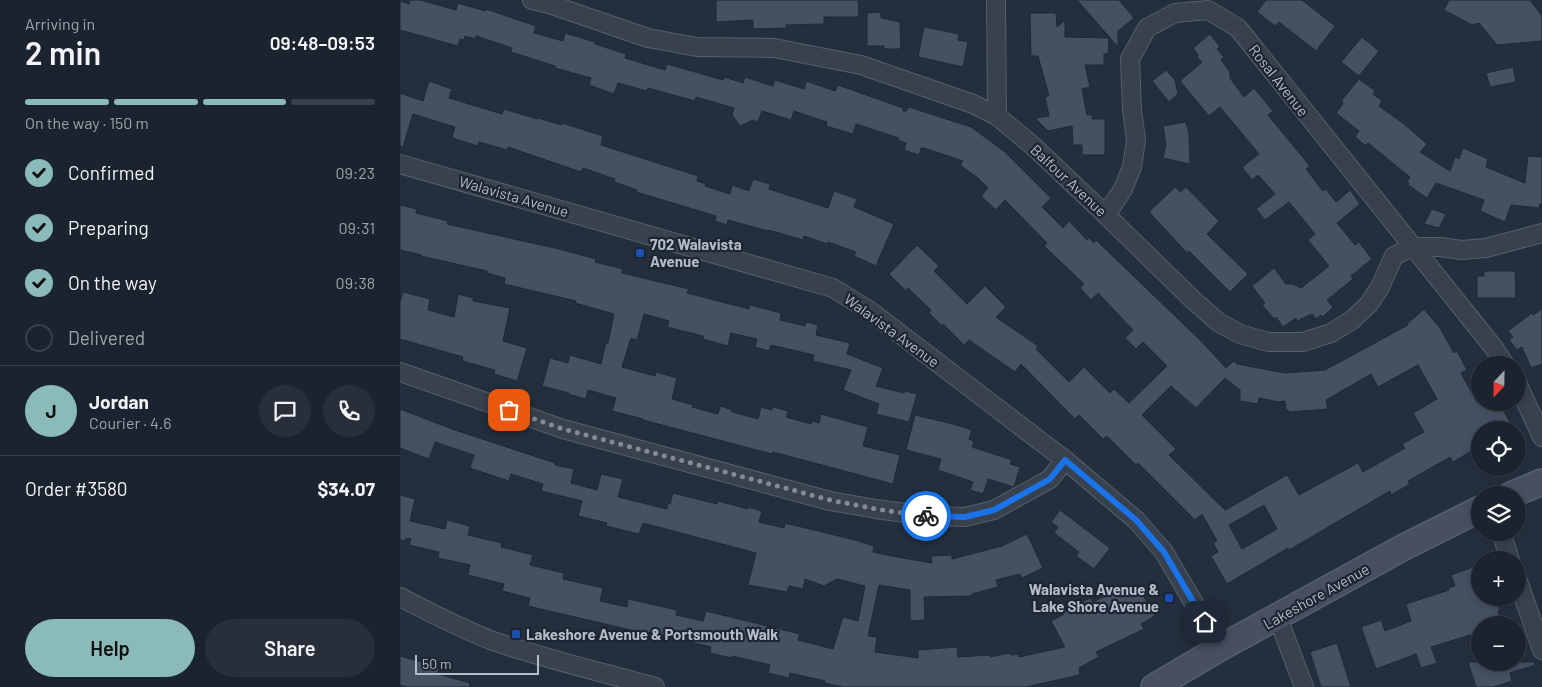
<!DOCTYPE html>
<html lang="en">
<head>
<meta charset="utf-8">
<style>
  body { margin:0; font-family:Barlow,sans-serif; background:#282f3a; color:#f1f3f6; height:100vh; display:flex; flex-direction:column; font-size:19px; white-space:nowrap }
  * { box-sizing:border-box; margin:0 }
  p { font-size:16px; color:#a0a4aa }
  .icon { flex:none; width:28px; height:28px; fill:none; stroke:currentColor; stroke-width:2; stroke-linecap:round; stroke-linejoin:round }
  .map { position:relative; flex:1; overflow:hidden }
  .side { display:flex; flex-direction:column; background:#1b232e; width:400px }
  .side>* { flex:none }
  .needle { width:32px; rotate:202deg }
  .tools { position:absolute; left:1071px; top:356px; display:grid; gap:10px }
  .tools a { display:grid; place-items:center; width:55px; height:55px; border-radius:50%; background:#1b232e; box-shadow:0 2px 8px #0003,0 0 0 1px #39404a; font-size:25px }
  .scale { position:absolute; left:15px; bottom:12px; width:124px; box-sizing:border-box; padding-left:5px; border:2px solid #b4bcc9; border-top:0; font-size:14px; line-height:18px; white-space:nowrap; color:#b4bcc9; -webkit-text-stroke:4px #1d2633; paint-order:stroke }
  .pin { position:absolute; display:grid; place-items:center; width:42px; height:42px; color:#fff; margin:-21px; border-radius:10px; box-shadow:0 2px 8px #0006 }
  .courier { position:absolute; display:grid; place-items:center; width:50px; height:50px; margin:-25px; border:4px solid #1a73e8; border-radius:50%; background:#fff; color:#222; box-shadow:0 1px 6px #0007 }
  .headline em { font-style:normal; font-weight:600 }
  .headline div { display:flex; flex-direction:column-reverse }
  .headline { display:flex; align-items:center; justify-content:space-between; height:85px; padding:0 25px }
  h1 { font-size:32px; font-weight:600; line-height:38px }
  .bar { display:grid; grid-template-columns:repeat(4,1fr); gap:8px 5px; align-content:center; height:60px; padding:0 25px }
  .bar i { height:6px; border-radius:4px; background:#39404a }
  .bar .current { background:#8bbbb9 }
  .bar p { grid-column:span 4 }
  .line { display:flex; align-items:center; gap:12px; padding:0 25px; border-top:1px solid #39404a }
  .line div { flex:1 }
  .round { display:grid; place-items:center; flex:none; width:52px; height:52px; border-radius:26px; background:#282f3a }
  ol { padding:0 25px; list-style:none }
  li { display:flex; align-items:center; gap:15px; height:55px }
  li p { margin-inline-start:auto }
  li .icon { padding:5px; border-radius:50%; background:#8bbbb9; color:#111; stroke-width:4 }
  li:last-child { color:#a0a4aa }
  li i { width:28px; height:28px; border:2px solid #39404a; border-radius:50% }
  .action { display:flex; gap:10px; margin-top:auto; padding:10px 25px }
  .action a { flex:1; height:58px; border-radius:30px; background:#8bbbb9; color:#111; font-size:20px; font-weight:600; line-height:58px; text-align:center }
  .action a+a { background:#282f3a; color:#f1f3f6 }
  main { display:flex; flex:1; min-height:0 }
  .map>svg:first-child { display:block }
</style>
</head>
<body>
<main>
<section class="side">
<div class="headline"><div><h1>2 min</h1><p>Arriving in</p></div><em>09:48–09:53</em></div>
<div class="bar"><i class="current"></i><i class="current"></i><i class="current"></i><i></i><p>On the way · 150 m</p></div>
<ol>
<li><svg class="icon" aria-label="check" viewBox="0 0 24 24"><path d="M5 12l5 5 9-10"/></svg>Confirmed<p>09:23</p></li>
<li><svg class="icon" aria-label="check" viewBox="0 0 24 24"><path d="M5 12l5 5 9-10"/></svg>Preparing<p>09:31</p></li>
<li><svg class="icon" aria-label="check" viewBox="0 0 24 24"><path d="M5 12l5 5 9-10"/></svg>On the way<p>09:38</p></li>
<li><i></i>Delivered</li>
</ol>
<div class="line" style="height:90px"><b class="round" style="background:#8bbbb9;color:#111">J</b><div><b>Jordan</b><p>Courier · 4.6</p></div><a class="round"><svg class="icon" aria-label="chat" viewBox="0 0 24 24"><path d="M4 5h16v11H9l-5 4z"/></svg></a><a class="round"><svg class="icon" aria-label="phone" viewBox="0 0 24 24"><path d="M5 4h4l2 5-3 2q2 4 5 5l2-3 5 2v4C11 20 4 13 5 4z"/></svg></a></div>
<div class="line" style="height:65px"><div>Order #3580</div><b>$34.07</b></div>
<div class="action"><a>Help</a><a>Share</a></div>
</section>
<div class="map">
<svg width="1142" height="687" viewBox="0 0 1142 687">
  <rect width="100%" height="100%" fill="#242f3e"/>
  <g fill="#455162" stroke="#1f2835" fill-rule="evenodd">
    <path d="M10,0H20L56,10L58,3L85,11L86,9L136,26L134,33L163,41L165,33L195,42V44L226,54L225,58L265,70L267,64L323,80L324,77L343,83L345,77L373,86L375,80L404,89L406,81L435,91L438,85L503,108V111H506L509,107L571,127L605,152L651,198L642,207L663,228L669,221L687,240L689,238L694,243L696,240L800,340L826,368L834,361L837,364L885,373L925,370L1008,325L1007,324L1024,309L1040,328L1054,353L1057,351L1067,370L1061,373L1077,402H1099L1112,426L1104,430H1080V446L1053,462L1050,457L1008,481L1010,484L991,495L990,491L913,536L889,550L888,548L827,584L811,556L818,552L813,543L817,541L802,514L795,520L738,463L736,465L707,436L703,439L679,415L675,419L621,364L615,372L569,340L564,345L543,324L541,325L529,313L531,310L508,288L506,291L489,274L517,245L539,266L534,271L567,304L585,286L606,307L596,317L638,346L636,349L669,382L684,367L710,393L714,389L729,403L767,366L743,342L736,349L725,338L733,330L698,293L691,300L680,288L684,284L644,246L647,243L605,200L596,210L581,196L588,188L578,178L560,165L563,161L524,148H521L519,155L504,150L506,143L498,140L499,138L456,124L453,134L426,126L427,122L394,111L391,120L362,111L358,122L353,120L340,126L332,115L334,108L296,97L295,101L248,88L247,91L218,83L214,94L189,85L191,78L155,68V66L111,52L112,48L76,36L75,39L65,36L64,40L60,39L58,46L0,30V1L9,4ZM1018,365L1037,399L1013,413L1024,432L1002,444L1005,448L963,472L958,463L899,495L887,475L825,510L769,455L776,449L742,415L771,386L796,408L825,378L840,390V401L858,404L859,398L878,402L885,401L886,410H888L889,412L928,409L926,400L971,374L978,387ZM864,505L877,529L842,549L829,525Z"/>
    <path d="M316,0H458L459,17H424V24L386,25L387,28L353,29V20L316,22Z"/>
    <path d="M677,0H719L734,18L718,31V47Z"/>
    <path d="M866,0H902L935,26L916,51L879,22L875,26L857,12Z"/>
    <path d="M1049,0H1130L1142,16V41L1097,45L1079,23L1072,25L1044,10Z"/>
    <path d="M481,12V18L500,22L501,49H484V46H467V13Z"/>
    <path d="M630,13H656L657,27L665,20V37L709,38L708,54H704V65H685L690,87L682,89L687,115H692V119H705V155H682V145H673L672,126L648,131L635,118L649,116L645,97L649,96L638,56H631Z"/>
    <path d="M524,27L559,34L558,40L568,42L563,67L518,57Z"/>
    <path d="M810,34L820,47L817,49L824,57L821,60L830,72V78L844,97L854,88L873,111L868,115L910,166L906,169L923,191L926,189L936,202L950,190L960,204L937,223L955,245L959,242L972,259L951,276L953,279L927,300L933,307L923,317L921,315L916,319L912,314L897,321L896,318L883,327L876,317L874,319L862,305L865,303L852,286L874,268L886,284H893L901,288L929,266L908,240L915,234L889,202L865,220L856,209L875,194L858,175L852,180L842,167L859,154L820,107L809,116L780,81L802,62L797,57L798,55L793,48Z"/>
    <path d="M962,37L979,51L959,76L941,62Z"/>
    <path d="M1113,67L1116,82L1090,87L1086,73Z"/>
    <path d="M766,70L775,80L778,94L769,102L752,81Z"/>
    <path d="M959,79L975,91L973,94L982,101L979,106L1004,124L1027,144L1020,152L1050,171L1055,157L1059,159L1063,148L1088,159L1086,167L1125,183L1128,156L1142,157V204H1140L1139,208L1111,205L1105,222L1080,211L1084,200L1036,183L1027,198L1008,185L1009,183L1007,182L1010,177L968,143L966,146L955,137L959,131L936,113L943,104L942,100Z"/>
    <path d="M29,81L52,89L49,98L102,114L104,109L137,119L138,118L161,125L162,123L203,136L201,145L298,176L297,181L306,184L305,186L330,194L332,185L349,191L353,179L370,184L369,189L428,208L434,191L457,199L454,207L494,224L476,266L454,256L456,252L428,242L427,244L404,236L403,240L369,230L368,231L328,220L327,225L315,221L316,216L236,192L237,190L214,182L215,179L183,168L181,172L108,147L107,150L79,142L78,146L52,138L55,127L13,114L3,147L0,146V93L23,101Z"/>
    <path d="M786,122L789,134L790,164L763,158L766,144L763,126Z"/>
    <path d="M775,187L780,192L786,187L819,221L807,234L848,274L830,292L789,251L787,253L749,212Z"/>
    <path d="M0,205L17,209L16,213L48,221L47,224L159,249L196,259L195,262L223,269L222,273L289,289L287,293L349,309L350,305L381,313L380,320L405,326L406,322L418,325L416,335L450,343L447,354L483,368L476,386L504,393L505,391L517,394L509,422L476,414L479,404L443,390L451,370L413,361L414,355L371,345L369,351L355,347L357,339L331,333L328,346L303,339V336L267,327L269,321L244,314L237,340L231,338L222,367L255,376L256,372L277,378L272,399L293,405L292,407L318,414L320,406L332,410V412L358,419L361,407L372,410L373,407L388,411L386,417L411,424L412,421L419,423L421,414L468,427L463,446L500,455L493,484L373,452L372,454L243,420V419L212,411L216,398L188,390L186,399L168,394L169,393L142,386L150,358L168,363L170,355L201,364L206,343H208L214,314L175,303L176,301L104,284L105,278L87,273V271L21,256V255L0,250Z"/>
    <path d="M1032,209L1046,214L1039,228L1024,224Z"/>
    <path d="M1084,271H1115L1116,298H1077V276H1084Z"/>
    <path d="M3,292L30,299L28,310L54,317L58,294L73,298V301L110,308L103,341L127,348L117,381L94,374L95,370L62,361L63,357L0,339V302Z"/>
    <path d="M1142,309V364L1131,368L1122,347L1117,350L1109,340L1113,337L1108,331L1132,313L1133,315Z"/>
    <path d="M0,409L52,429L155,463V465L174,469L171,483L197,490L201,474L223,479L218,497L267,509L268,503L270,504L273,493L317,504L318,501L348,509V507L362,511L359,522L384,528L385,523L455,540L474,546L473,552L492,556L532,563L531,556L552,555V559L602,546L627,534L643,568L622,578L620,574L596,580L598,587L572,594V596L524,597L525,620L510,621V590L479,585L468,636L477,637L475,652L518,658V650L557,647L558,657L590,655V657L610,653L611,655L619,654V657L665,647L651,621L664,614L662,612L690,598L693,602L722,587L724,590L733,585L736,590L739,588L755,616L741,624L744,629L696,652L699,657L679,668L680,675L626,687H442L425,683V681L390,673L389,678L368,673L370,665L332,656L331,658L310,653L311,647L249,632L248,638L234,635L235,631L128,606L130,598L102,591L104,584L68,575L70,565L38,558L39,552L9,545L11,539L6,538L5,541L0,540V495L15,499L10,521L45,529L47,520L70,526L68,535L102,543L101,547L133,555L130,565L164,573L163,579L203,588L200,601L227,607L228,599L277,610L276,615L303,621L306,611L400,634L398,640L433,649L443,617L458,621L465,586L437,579L424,586L405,579L403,589L389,586L387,592L348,585L356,553L243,523L239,534L206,526L207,523L178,516L182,501L141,491L143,484L111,474L109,481L70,468L74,455L35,442L29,459L0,448Z"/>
    <path d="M515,415L553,424L572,430L569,439L574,441L572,447L612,460L610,464L620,467L614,487L588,479L583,494L570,490L573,482L538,470L541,459L506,450Z"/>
    <path d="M660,510L710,548L694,569L676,556L679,552L654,533L658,527L651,522Z"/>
    <path d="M1073,567L1077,578L1080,577V598H1095L1100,611H1098L1102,625H1080V632L1031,647L1037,663L1021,668L1016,654L976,669L961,627L981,620L985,631L1011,621L1006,604L1049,590L1048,588L1055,586L1051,575Z"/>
    <path d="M937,643L951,687H921L910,652Z"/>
    <path d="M0,656L39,667L37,674L70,683L69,687H6L0,685Z"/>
    <path d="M1068,662H1135V665L1110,673L1112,681L1094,687H1076Z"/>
  </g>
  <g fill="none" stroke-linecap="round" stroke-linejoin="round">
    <g stroke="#565f6c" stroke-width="20">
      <g id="street">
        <path d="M132,0L149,4L248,38L297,47L374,48L461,65L573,104L597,116L633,146L706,215L792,299L818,322L840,334L868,342H903L931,333L952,320L969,304L980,287L994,256L1012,247H1040L1061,250L1086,248L1142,233"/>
        <path d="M596,0L597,116"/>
        <path d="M0,164L433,288L470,311L665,460L736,520L764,552L820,648"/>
        <path d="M706,215L723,189L732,167L736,140L732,110L730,59L747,28L775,13L808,10L838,28L1094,348L1105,365"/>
        <path d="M0,372L163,429L430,501L476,509L527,516L565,517L594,510L650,479L665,460"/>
        <path d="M1118,385L1142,437"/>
        <path d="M1101,532L1110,560"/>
        <path d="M1118,581L1142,650"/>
        <path d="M0,597C31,613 61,629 93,641C146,659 201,672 255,687"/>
        <path d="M878,618L904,687"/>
      </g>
    </g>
    <g stroke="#565f6c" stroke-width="28">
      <g id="secondary">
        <path d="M1111,495L1142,482"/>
        <path d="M754,687L820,648L1004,547L1080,509"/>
      </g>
    </g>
    <use href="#street" stroke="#38414e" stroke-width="18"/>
    <use href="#secondary" stroke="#465061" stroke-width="25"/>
  </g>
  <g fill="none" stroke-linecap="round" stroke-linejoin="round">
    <path stroke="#828b98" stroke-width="5" stroke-dasharray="0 9" d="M109,410L163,429L430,500L476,509L526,516"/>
    <path stroke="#1a73e8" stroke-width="6" d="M526,516L565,517L594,510L650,479L665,460L736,520L764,552L805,622"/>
  </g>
  <g fill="#1a4fb4" stroke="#1d2633" stroke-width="2">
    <rect x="235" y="248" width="10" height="10" rx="2.5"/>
    <rect x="764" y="593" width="10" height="10" rx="2.5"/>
    <rect x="111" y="629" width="10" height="10" rx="2.5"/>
  </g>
  <g text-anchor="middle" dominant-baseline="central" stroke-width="4.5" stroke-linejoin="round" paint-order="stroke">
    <g font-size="15" fill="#b4bcc9" stroke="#1d2633">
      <text transform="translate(879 80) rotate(52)">Rosal Avenue</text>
      <text transform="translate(669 180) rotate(43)">Balfour Avenue</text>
      <text transform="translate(114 196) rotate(16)">Walavista Avenue</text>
      <text transform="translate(492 330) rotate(36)">Walavista Avenue</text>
      <text transform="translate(916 596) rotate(-29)">Lakeshore Avenue</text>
    </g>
    <g font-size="15" font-weight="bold" fill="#b4bcc9" stroke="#1d2633" text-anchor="start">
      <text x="250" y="244">702 Walavista<tspan x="250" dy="17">Avenue</tspan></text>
      <text x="759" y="589" text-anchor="end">Walavista Avenue &amp;<tspan x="759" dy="17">Lake Shore Avenue</tspan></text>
      <text x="126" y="634">Lakeshore Avenue &amp; Portsmouth Walk</text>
    </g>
  </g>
</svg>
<div class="tools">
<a><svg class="needle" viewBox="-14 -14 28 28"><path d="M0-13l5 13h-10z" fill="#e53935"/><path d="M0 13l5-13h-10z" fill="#a0a4aa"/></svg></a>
<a><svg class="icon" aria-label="locate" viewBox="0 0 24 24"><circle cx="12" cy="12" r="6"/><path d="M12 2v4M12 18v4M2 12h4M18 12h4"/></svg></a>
<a><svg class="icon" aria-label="layers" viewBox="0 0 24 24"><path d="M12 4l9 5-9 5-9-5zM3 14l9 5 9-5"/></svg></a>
<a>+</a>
<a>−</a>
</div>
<div class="scale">50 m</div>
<div class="pin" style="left:109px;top:410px;background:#ea580c"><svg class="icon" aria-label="bag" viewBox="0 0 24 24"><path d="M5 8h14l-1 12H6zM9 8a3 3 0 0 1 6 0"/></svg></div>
<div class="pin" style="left:805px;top:622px;background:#1f2937"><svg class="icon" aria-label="home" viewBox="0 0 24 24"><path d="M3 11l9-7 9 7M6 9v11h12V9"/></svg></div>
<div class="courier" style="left:526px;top:516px"><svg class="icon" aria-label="bike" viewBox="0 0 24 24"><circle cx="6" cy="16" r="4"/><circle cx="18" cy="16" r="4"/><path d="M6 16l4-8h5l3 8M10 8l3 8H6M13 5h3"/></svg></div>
</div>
</main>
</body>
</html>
